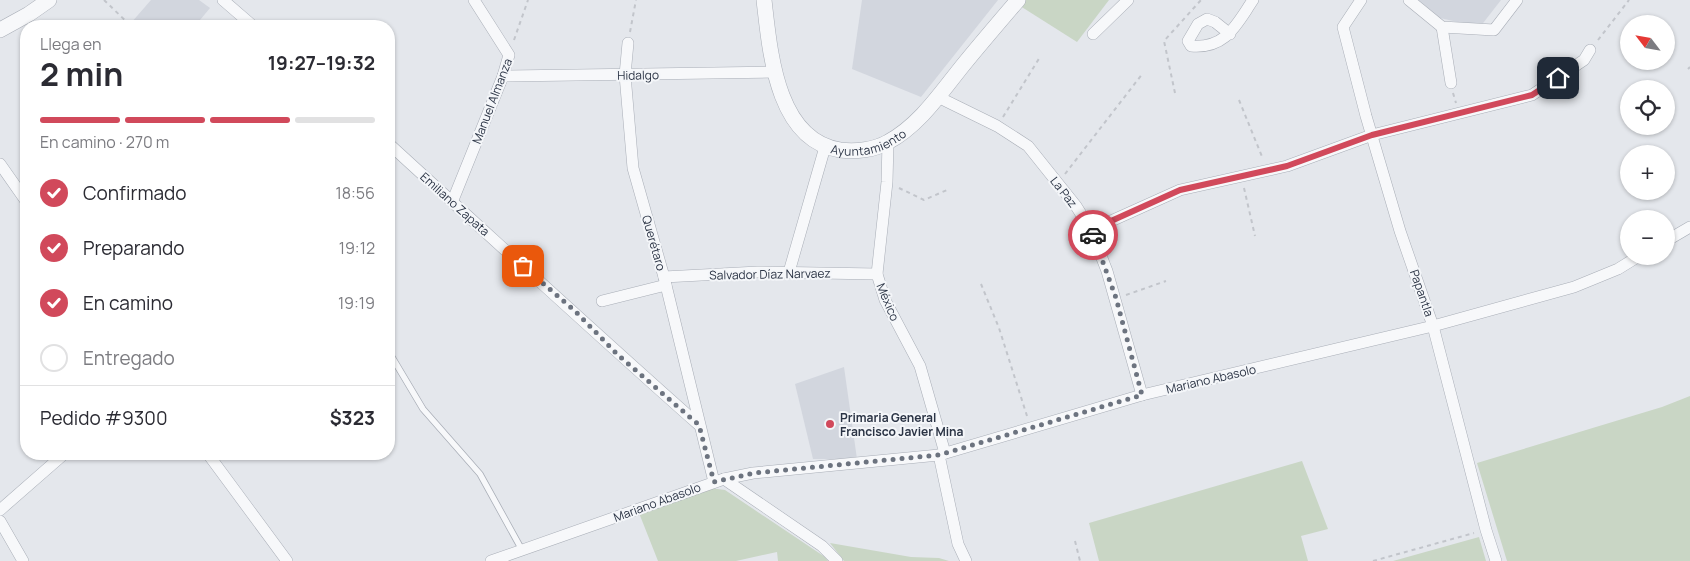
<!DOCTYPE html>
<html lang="es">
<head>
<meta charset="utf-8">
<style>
  body { margin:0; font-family:Manrope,sans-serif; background:#f7f7f7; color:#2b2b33; height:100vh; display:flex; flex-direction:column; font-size:19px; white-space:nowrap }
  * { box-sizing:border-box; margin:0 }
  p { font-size:16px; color:#7c7c81 }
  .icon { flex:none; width:28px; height:28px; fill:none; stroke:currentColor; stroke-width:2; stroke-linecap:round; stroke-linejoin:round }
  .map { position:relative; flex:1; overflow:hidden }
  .side { position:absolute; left:20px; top:20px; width:375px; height:440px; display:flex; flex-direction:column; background:#fff; border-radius:20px; box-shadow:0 1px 4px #0004 }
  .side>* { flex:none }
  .needle { width:32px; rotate:301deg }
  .buttons { position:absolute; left:1620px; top:15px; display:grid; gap:10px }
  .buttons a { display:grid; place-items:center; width:55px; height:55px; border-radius:50%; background:#fff; box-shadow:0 1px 4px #0004; font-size:25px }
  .pin { position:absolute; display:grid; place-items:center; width:42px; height:42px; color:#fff; margin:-21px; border-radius:10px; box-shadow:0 2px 8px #0006 }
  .courier { position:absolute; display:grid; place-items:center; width:50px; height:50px; margin:-25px; border:4px solid #d1495b; border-radius:50%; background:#fff; color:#222; box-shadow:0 1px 6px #0007 }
  .headline em { font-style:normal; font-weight:700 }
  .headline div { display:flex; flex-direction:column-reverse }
  .headline { display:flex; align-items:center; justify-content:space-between; height:85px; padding:0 20px }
  h1 { font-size:32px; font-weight:700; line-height:38px }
  .bar { display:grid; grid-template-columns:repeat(4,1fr); gap:8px 5px; align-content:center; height:60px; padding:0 20px }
  .bar i { height:6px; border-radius:4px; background:#e1e1e2 }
  .bar .active { background:#d1495b }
  .bar p { grid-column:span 4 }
  .line { display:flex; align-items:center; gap:12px; padding:0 20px; border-top:1px solid #e1e1e2 }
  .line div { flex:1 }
  ol { padding:0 20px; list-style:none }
  li { display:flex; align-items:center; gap:15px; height:55px }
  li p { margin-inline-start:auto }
  li .icon { padding:5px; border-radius:50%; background:#d1495b; color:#fff; stroke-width:4 }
  li:last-child { color:#7c7c81 }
  li i { width:28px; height:28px; border:2px solid #e1e1e2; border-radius:50% }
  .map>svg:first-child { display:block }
</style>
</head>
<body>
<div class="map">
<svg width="1690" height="561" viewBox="0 0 1690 561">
  <rect width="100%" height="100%" fill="#e4e7ec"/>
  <g fill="#d2d6de">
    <path d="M151,0H199L210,8L195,26H135L131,23Z"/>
    <path d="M862,0H998L921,97L852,69Z"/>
    <path d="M1418,0H1501L1480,27L1440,18Z"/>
    <path d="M844,367L857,459H813L795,384Z"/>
  </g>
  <g fill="#c9d6c5">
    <path d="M1020,0H1109L1077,42L1017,4Z"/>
    <path d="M1690,396V561H1507L1477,463L1662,407Z"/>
    <path d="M1302,461L1328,529L1301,536L1308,561H1099L1089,523Z"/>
    <path d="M710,488L725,490L825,557L828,561H778L777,552L736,561H658L639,513Z"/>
    <path d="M1479,537L1486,561H1393Z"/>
    <path d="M830,543L911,557L939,558L949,561H844Z"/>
  </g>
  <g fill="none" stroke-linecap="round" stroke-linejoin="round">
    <g stroke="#a9aeb7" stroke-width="7">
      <path id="service" d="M389,352L423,409L480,474L522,550"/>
    </g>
    <g stroke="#a9aeb7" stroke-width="12">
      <g id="minor">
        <path d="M223,0L253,26"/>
        <path d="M1361,0L1343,27L1366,116L1400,231L1433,326L1486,530L1496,561"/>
        <path d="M1409,0L1442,27L1494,30L1517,0"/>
        <path d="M1442,27L1451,83"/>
        <path d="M1093,34L1128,0"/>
        <path d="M1230,34L1215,22L1207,19L1198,24L1188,41L1191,46C1226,49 1236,25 1253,0"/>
        <path d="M628,43L625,75L633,168L664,277L714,482"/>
        <path d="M503,76L774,72"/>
        <path d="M938,97L997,126L1028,146L1076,206L1091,230L1107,271L1142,395"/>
        <path d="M888,142L887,182L877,274L885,300L920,366L945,453"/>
        <path d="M389,144C492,238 595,333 699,425"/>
        <path d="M0,164L26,201"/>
        <path d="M453,200L503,76L509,55L474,0"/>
        <path d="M1091,230L1180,190L1287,166L1372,135L1532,95L1584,60L1590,50"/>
        <path d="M1666,241L1690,227"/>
        <path d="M789,272L825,147"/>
        <path d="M664,277L758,272L877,274"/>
        <path d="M602,301L666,285"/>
        <path d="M208,454L287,561"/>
        <path d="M939,455L958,544L966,561"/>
        <path d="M724,479L822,546L837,561"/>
        <path d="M0,510L64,454"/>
        <path d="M0,521L23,561"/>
        <path d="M491,561L724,479L753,473L939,455L1142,395L1433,326L1574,287L1618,269L1639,256"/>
      </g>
    </g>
    <g stroke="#a9aeb7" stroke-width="16">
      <g id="tertiary">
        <path id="s1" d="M764,0C770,51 776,140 840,150C855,152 875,150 888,142C920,125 942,91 964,64C982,42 1000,21 1018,0"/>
        <path d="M0,30L29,14L49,0"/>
      </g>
    </g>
    <g stroke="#c2c5cb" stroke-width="2" stroke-dasharray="4 4" stroke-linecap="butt">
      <path d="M104,0L131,26"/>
      <path d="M630,32L636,0"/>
      <path d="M514,40L528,0"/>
      <path d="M1598,40L1629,0"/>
      <path d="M1688,69L1690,67"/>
      <path d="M1175,93L1164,41L1201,0"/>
      <path d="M1453,93L1456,103"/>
      <path d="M1239,100L1263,159"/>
      <path d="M1003,117L1040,57"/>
      <path d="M1065,174L1143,73"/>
      <path d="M899,188L924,200L947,190"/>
      <path d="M1244,188L1255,236"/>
      <path d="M981,284L999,328L1027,416"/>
      <path d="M1126,295L1166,281"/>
      <path d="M1075,541L1080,561"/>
      <path d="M1373,561L1474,533"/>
    </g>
    <use href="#service" stroke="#f7f8fa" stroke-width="5.5"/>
    <use href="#minor" stroke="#f7f8fa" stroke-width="11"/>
    <use href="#tertiary" stroke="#f7f8fa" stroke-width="15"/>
  </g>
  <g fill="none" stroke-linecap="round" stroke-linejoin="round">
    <path stroke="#6c737f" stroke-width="5" stroke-dasharray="0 9" d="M523,266L575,311L618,355L699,425L714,482L754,473L939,455L1142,395L1116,298L1093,235"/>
    <path stroke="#d1495b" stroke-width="6" d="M1093,235L1091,230L1180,190L1287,166L1372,135L1532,95L1558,78"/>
  </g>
  <circle fill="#d1495b" stroke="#f4f6f9" stroke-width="2" cx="830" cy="424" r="5"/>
  <g text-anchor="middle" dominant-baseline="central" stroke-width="4" stroke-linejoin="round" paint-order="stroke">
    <g font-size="12" fill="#2b3445" stroke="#f4f6f9">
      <text transform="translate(638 75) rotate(-1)">Hidalgo</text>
      <text transform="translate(492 101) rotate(-69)">Manuel Almanza</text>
      <text stroke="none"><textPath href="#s1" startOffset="211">Ayuntamiento</textPath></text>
      <text transform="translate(1064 192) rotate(52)">La Paz</text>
      <text transform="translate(455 204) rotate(42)">Emiliano Zapata</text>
      <text transform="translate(654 243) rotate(74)">Querétaro</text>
      <text transform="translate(770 274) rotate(-1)">Salvador Díaz Narvaez</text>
      <text transform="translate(1422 293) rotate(71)">Papantla</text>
      <text transform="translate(888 302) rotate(67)">México</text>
      <text transform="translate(1211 379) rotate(-13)">Mariano Abasolo</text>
      <text transform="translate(657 502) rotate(-20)">Mariano Abasolo</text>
    </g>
    <g font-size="12" font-weight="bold" fill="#2b3445" stroke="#f4f6f9" text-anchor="start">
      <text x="840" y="417">Primaria General<tspan x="840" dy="14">Francisco Javier Mina</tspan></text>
    </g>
  </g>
</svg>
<div class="buttons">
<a><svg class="needle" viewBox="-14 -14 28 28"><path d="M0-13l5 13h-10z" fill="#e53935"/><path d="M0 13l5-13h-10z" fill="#7c7c81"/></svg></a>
<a><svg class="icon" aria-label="locate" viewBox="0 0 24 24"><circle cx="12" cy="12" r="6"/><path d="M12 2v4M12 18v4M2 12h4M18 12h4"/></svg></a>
<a>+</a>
<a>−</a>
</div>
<div class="pin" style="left:523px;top:266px;background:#ea580c"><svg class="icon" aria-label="bag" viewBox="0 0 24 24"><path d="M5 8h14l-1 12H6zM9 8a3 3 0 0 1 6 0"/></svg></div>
<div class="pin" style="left:1558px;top:78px;background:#1f2937"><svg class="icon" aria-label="home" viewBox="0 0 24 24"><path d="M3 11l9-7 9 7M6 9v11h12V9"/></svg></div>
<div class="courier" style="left:1093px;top:235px"><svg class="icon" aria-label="car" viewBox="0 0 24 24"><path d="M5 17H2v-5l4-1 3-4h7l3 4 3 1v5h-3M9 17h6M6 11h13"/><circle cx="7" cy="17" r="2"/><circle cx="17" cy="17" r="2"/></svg></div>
<section class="side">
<div class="headline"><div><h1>2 min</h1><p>Llega en</p></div><em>19:27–19:32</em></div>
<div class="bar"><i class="active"></i><i class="active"></i><i class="active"></i><i></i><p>En camino · 270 m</p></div>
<ol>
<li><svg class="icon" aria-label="check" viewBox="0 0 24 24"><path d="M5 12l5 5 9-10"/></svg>Confirmado<p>18:56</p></li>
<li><svg class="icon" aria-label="check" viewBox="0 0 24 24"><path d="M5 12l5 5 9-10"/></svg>Preparando<p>19:12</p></li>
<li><svg class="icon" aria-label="check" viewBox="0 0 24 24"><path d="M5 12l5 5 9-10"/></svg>En camino<p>19:19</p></li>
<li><i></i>Entregado</li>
</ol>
<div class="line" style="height:65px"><div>Pedido #9300</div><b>$323</b></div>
</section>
</div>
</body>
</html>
